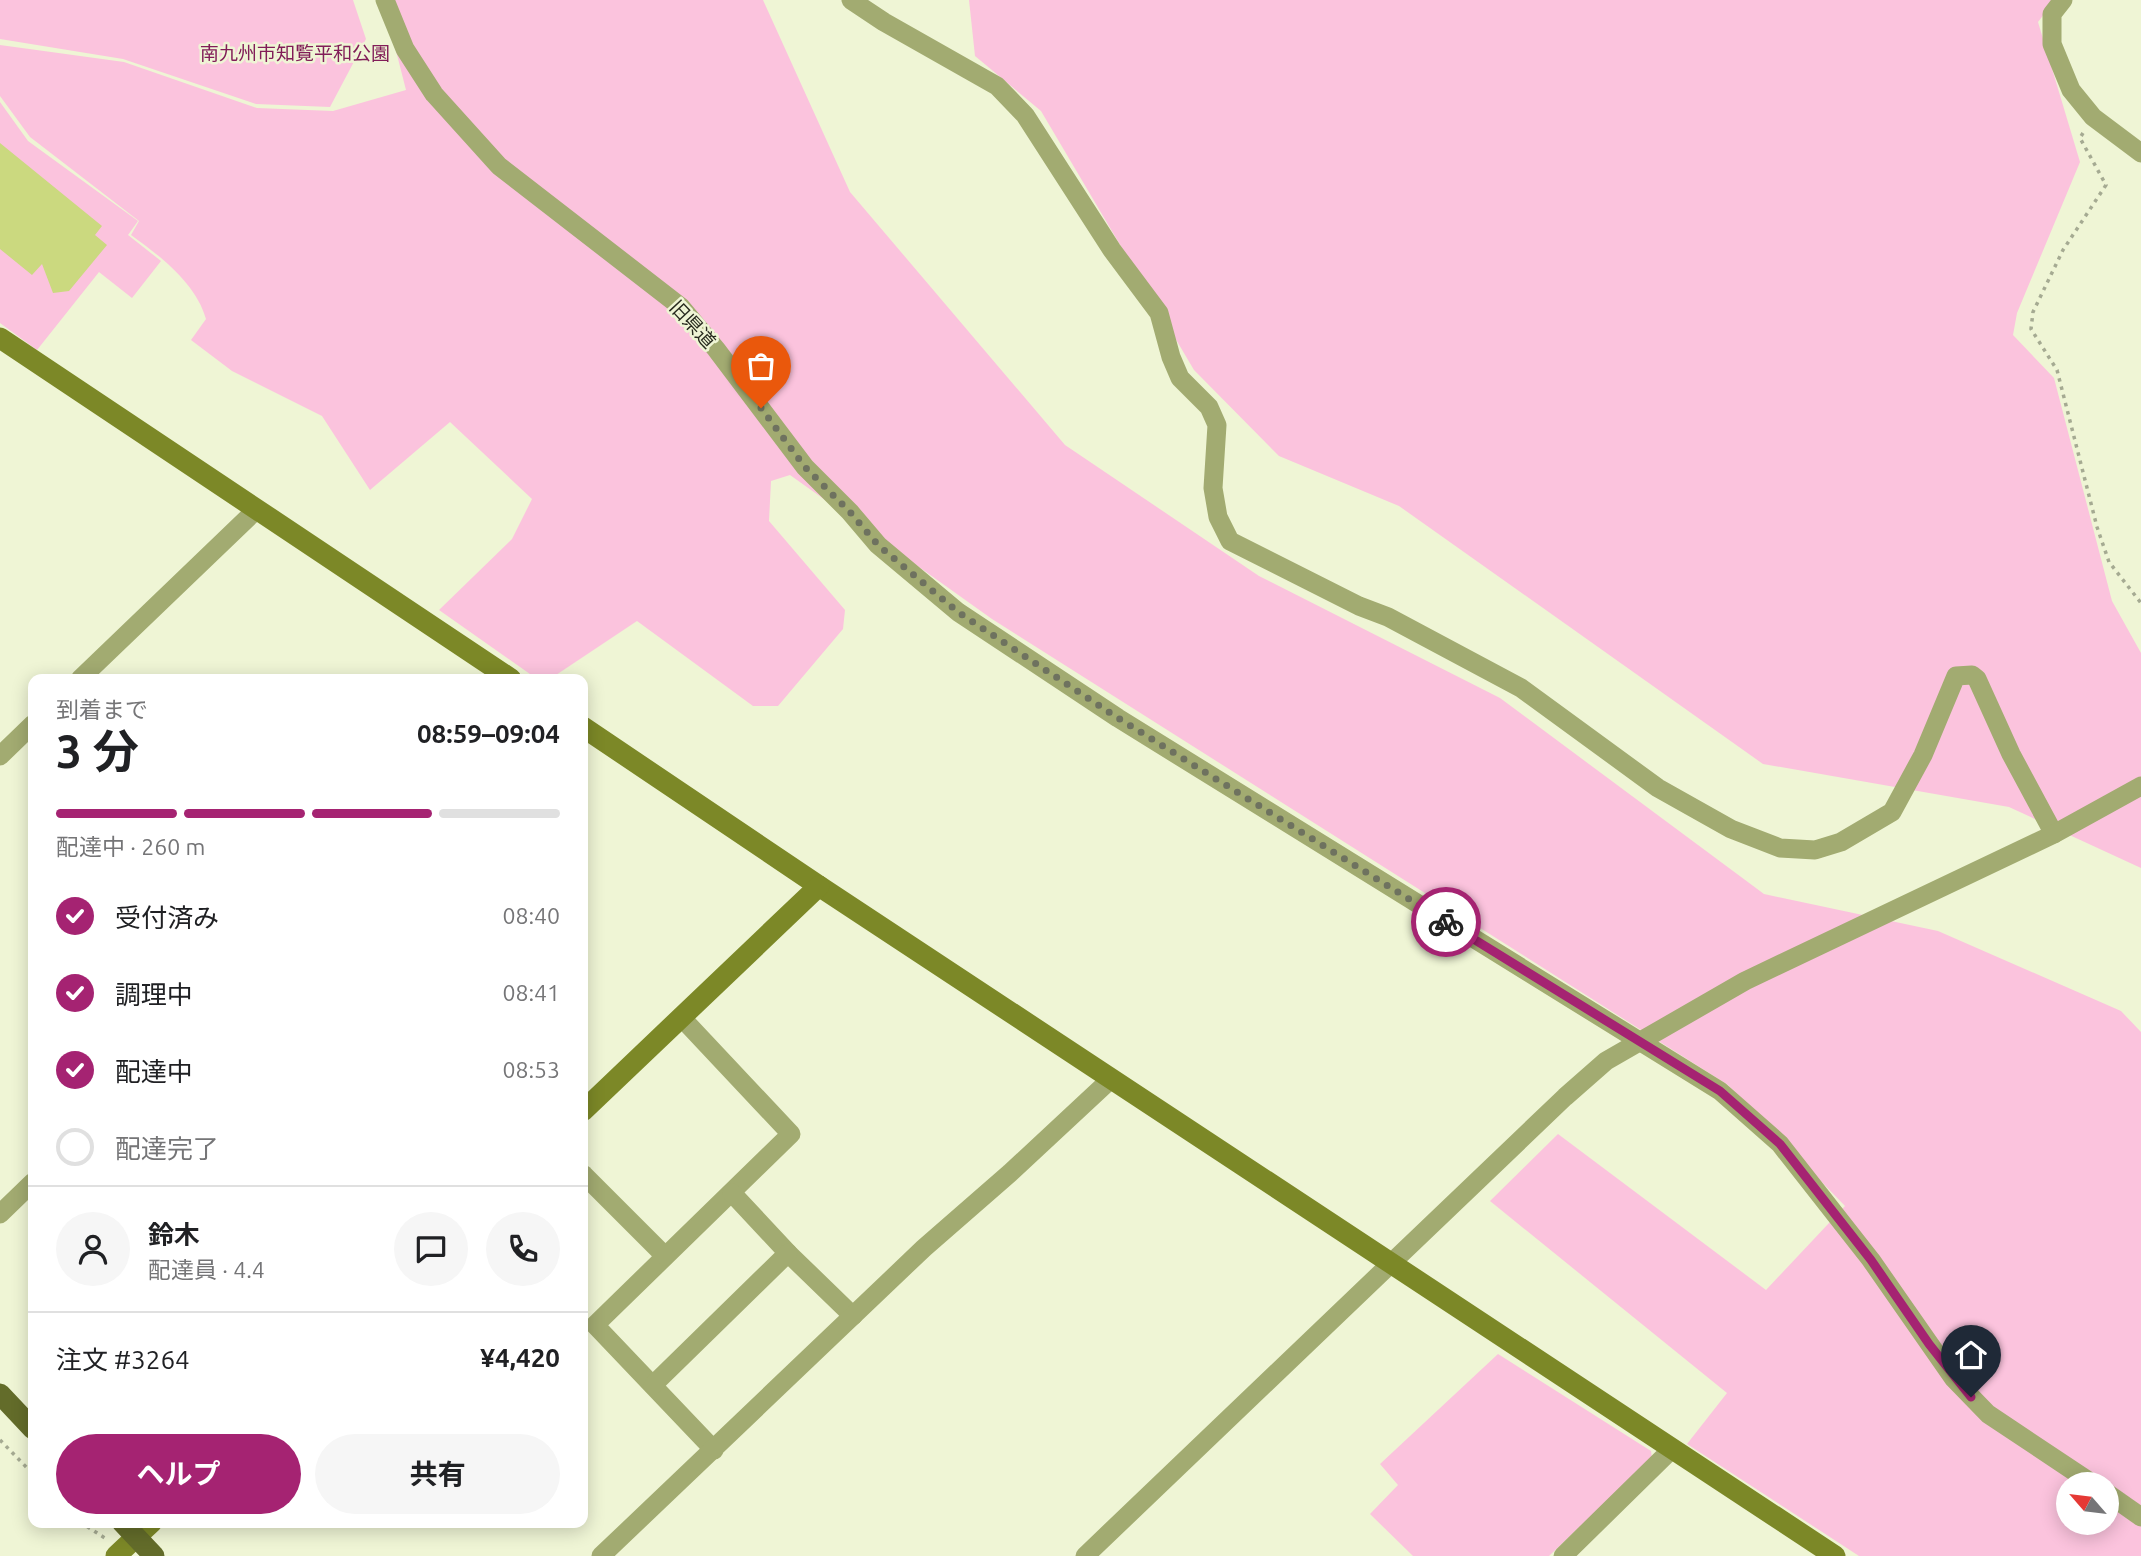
<!DOCTYPE html>
<html lang="ja">
<head>
<meta charset="utf-8">
<style>
  body { margin:0; font-family:Ubuntu,"Noto Sans JP",sans-serif; background:#f6f6f6; color:#202124; height:100vh; display:flex; flex-direction:column; font-size:26px; white-space:nowrap }
  * { box-sizing:border-box; margin:0 }
  p { font-size:23px; color:#757577 }
  .icon { flex:none; width:38px; height:38px; fill:none; stroke:currentColor; stroke-width:2; stroke-linecap:round; stroke-linejoin:round }
  .map { position:relative; flex:1; overflow:hidden }
  .details { position:absolute; left:28px; top:674px; width:560px; height:854px; display:flex; flex-direction:column; background:#fff; border-radius:14px; box-shadow:0 4px 18px #0003 }
  .details>* { flex:none }
  .needle { width:46px; rotate:298deg }
  .buttons { position:absolute; left:2056px; top:1472px; display:grid; gap:14px }
  .buttons a { display:grid; place-items:center; width:63px; height:63px; border-radius:50%; background:#fff; box-shadow:0 4px 18px #0003; font-size:35px }
  .pin { position:absolute; display:grid; place-items:center; width:60px; height:60px; color:#fff; margin:-72px -30px; border-radius:50% 50% 50% 0; rotate:-45deg; box-shadow:0 0 7px #0007 }
  .pin .icon { rotate:45deg }
  .courier { position:absolute; display:grid; place-items:center; width:70px; height:70px; margin:-35px; border:5px solid #a52372; border-radius:50%; background:#fff; color:#222; box-shadow:0 2px 9px #0007 }
  .head em { font-style:normal; font-weight:700 }
  .head div { display:flex; flex-direction:column-reverse }
  .head { display:flex; align-items:center; justify-content:space-between; height:119px; padding:0 28px }
  h1 { font-size:46px; font-weight:700; line-height:52px }
  .bar { display:grid; grid-template-columns:repeat(4,1fr); gap:10px 7px; align-content:center; height:84px; padding:0 28px }
  .bar i { height:9px; border-radius:5px; background:#e0e0e0 }
  .bar .active { background:#a52372 }
  .bar p { grid-column:span 4 }
  .line { display:flex; align-items:center; gap:18px; padding:0 28px; border-top:2px solid #e0e0e0 }
  .line div { flex:1 }
  .round { display:grid; place-items:center; flex:none; width:74px; height:74px; border-radius:37px; background:#f6f6f6 }
  ol { padding:0 28px; list-style:none }
  li { display:flex; align-items:center; gap:21px; height:77px }
  li p { margin-inline-start:auto }
  li .icon { padding:7px; border-radius:50%; background:#a52372; color:#fff; stroke-width:4 }
  li:last-child { color:#757577 }
  li i { width:38px; height:38px; border:4px solid #e0e0e0; border-radius:50% }
  .action { display:flex; gap:14px; margin-top:auto; padding:14px 28px }
  .action a { flex:1; height:80px; border-radius:42px; background:#a52372; color:#fff; font-size:28px; font-weight:700; line-height:80px; text-align:center }
  .action a+a { background:#f6f6f6; color:#202124 }
  .map>svg:first-child { display:block }
</style>
</head>
<body>
<div class="map">
<svg width="2141" height="1556" viewBox="0 0 2141 1556">
  <rect width="100%" height="100%" fill="#eff5d5"/>
  <g fill="#fbc3dd" fill-rule="evenodd">
    <path d="M0,0H353L366,39L330,107L256,104L123,59L0,39Z"/>
    <path d="M383,0H763L850,192L1065,445L1259,576L1500,698L1764,894L1938,931L2121,1011L2141,1032V1556H1859L1687,1444L1727,1393L1490,1201L1558,1134L1766,1290L1845,1206L1728,1085L992,619L790,475L771,481L769,521L845,610L843,629L778,706H753L637,621L550,679H537L439,610L512,539L532,499L450,422L370,490L322,416L232,371L191,340L206,319C196,283 160,256 131,235L139,221L30,137L0,96V45L124,62L257,108L333,111L406,90ZM2068,1484H2107V1522H2068Z"/>
    <path d="M969,0H2055L2038,22L2080,162L2017,313L2013,335L2054,378L2112,601L2141,653V868L2009,807L1763,764L1399,506L1279,456L1194,370L1041,111L975,56Z"/>
    <path d="M0,102L28,141L138,221L128,235L161,261L132,298L99,272L37,350L0,323Z"/>
    <path d="M1498,1354L1651,1451L1652,1458L1549,1556H1413L1370,1514L1398,1485L1380,1464Z"/>
  </g>
  <path fill="#cbd97f" d="M0,143L102,226L95,235L107,245L69,291L53,293L42,264L32,275L0,249Z"/>
  <g fill="none" stroke-linecap="round" stroke-linejoin="round">
    <g stroke="#a5aa92" stroke-width="3.5" stroke-dasharray="3.5 5" stroke-linecap="butt">
      <path d="M2083,133L2080,138L2106,185L2063,250L2033,312L2031,329L2057,370L2097,527L2109,562L2141,603"/>
      <path d="M0,1440L33,1474"/>
      <path d="M80,1522L108,1540"/>
    </g>
    <g stroke="#a2ab71" stroke-width="19">
      <path d="M385,0L405,49L434,94L499,166L681,307L716,349L805,467L850,512L878,545L958,612L1118,718L1720,1091L1780,1144L1871,1260L1954,1379L1988,1414L2093,1484"/>
      <path d="M851,0L884,22L997,86L1025,115L1112,250L1159,313L1171,357L1180,378L1209,407L1217,425L1213,488L1218,517L1230,541L1359,606L1388,617L1521,688L1658,788L1731,829L1780,848L1815,850L1841,842L1892,812L1923,755L1956,676L1972,675L1977,679L2011,754L2054,834"/>
      <path d="M2063,0L2052,14V44L2071,90L2093,117L2141,153"/>
      <path d="M80,679L256,510"/>
      <path d="M0,756L33,724"/>
      <path d="M681,1017L791,1134L595,1325L714,1450"/>
      <path d="M583,1174L665,1256"/>
      <path d="M732,1193L788,1253L853,1316"/>
      <path d="M0,1214L33,1182"/>
      <path d="M653,1385L788,1253"/>
      <path d="M2107,1493L2141,1517"/>
      <path d="M601,1556L924,1248L1010,1173L1111,1079"/>
      <path d="M1085,1556L1565,1097L1606,1061L1745,981L2054,834L2141,786"/>
      <path d="M1563,1556L1672,1449"/>
    </g>
    <g stroke="#7c8827" stroke-width="21">
      <path d="M0,338L511,679"/>
      <path d="M583,727L819,886L1835,1556"/>
      <path d="M583,1111L819,886"/>
      <path d="M116,1556L152,1522"/>
    </g>
    <g stroke="#636c2a" stroke-width="21">
      <path d="M0,1394L33,1429"/>
      <path d="M122,1522L154,1556"/>
    </g>
  </g>
  <g fill="none" stroke-linecap="round" stroke-linejoin="round">
    <path stroke="#6e725f" stroke-width="7" stroke-dasharray="0 12.6" d="M761,408L805,467L850,512L878,545L958,612L1118,718L1446,922"/>
    <path stroke="#a52372" stroke-width="9" d="M1446,922L1720,1091L1780,1144L1871,1260L1929,1344L1971,1397"/>
  </g>
  <g text-anchor="middle" dominant-baseline="central" stroke-width="5" stroke-linejoin="round" paint-order="stroke">
    <g font-size="19" fill="#811d58" stroke="#eff5d5">
      <text x="295" y="53">南九州市知覧平和公園</text>
    </g>
    <g font-size="19" fill="#282b1f" stroke="#eff5d5">
      <text transform="translate(693 324) rotate(47)">旧県道</text>
    </g>
  </g>
</svg>
<div class="buttons">
<a><svg class="needle" viewBox="-14 -14 28 28"><path d="M0-13l5 13h-10z" fill="#e53935"/><path d="M0 13l5-13h-10z" fill="#757577"/></svg></a>
</div>
<div class="pin" style="left:761px;top:408px;background:#ea580c"><svg class="icon" aria-label="bag" viewBox="0 0 24 24"><path d="M5 8h14l-1 12H6zM9 8a3 3 0 0 1 6 0"/></svg></div>
<div class="pin" style="left:1971px;top:1397px;background:#1f2937"><svg class="icon" aria-label="home" viewBox="0 0 24 24"><path d="M3 11l9-7 9 7M6 9v11h12V9"/></svg></div>
<div class="courier" style="left:1446px;top:922px"><svg class="icon" aria-label="bike" viewBox="0 0 24 24"><circle cx="6" cy="16" r="4"/><circle cx="18" cy="16" r="4"/><path d="M6 16l4-8h5l3 8M10 8l3 8H6M13 5h3"/></svg></div>
<section class="details">
<div class="head"><div><h1>3 分</h1><p>到着まで</p></div><em>08:59–09:04</em></div>
<div class="bar"><i class="active"></i><i class="active"></i><i class="active"></i><i></i><p>配達中 · 260 m</p></div>
<ol>
<li><svg class="icon" aria-label="check" viewBox="0 0 24 24"><path d="M5 12l5 5 9-10"/></svg>受付済み<p>08:40</p></li>
<li><svg class="icon" aria-label="check" viewBox="0 0 24 24"><path d="M5 12l5 5 9-10"/></svg>調理中<p>08:41</p></li>
<li><svg class="icon" aria-label="check" viewBox="0 0 24 24"><path d="M5 12l5 5 9-10"/></svg>配達中<p>08:53</p></li>
<li><i></i>配達完了</li>
</ol>
<div class="line" style="height:126px"><a class="round"><svg class="icon" aria-label="person" viewBox="0 0 24 24"><circle cx="12" cy="8" r="4"/><path d="M4 21q1-7 8-7t8 7"/></svg></a><div><b>鈴木</b><p>配達員 · 4.4</p></div><a class="round"><svg class="icon" aria-label="chat" viewBox="0 0 24 24"><path d="M4 5h16v11H9l-5 4z"/></svg></a><a class="round"><svg class="icon" aria-label="phone" viewBox="0 0 24 24"><path d="M5 4h4l2 5-3 2q2 4 5 5l2-3 5 2v4C11 20 4 13 5 4z"/></svg></a></div>
<div class="line" style="height:91px"><div>注文 #3264</div><b>¥4,420</b></div>
<div class="action"><a>ヘルプ</a><a>共有</a></div>
</section>
</div>
</body>
</html>
